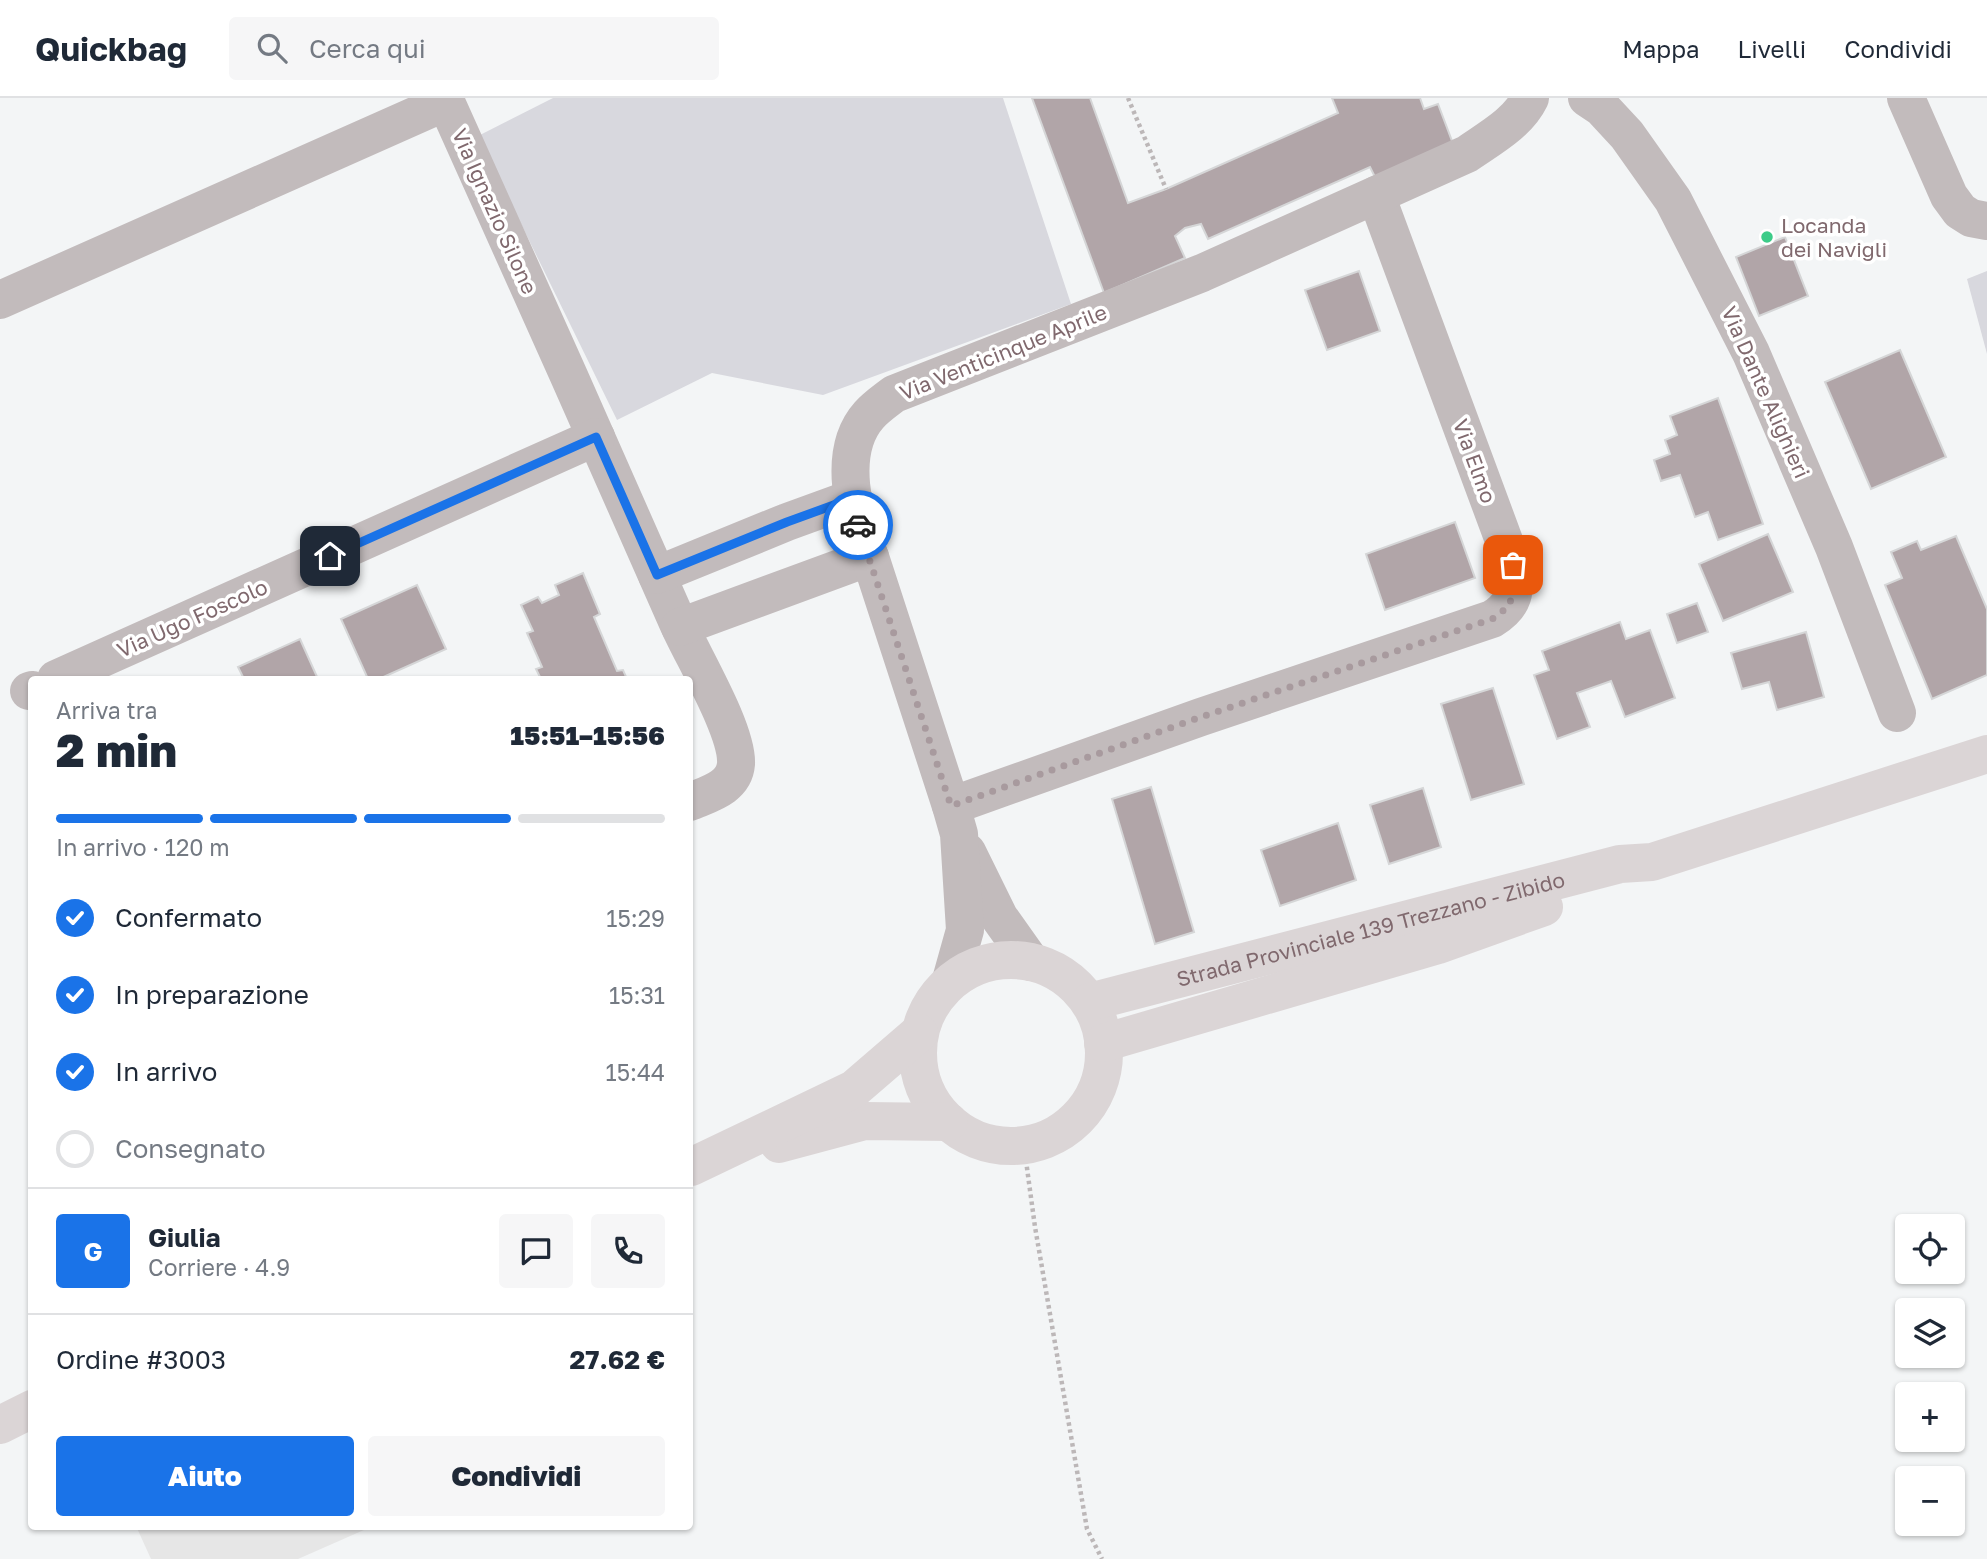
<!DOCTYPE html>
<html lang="it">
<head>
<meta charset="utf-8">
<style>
  body { margin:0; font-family:"Golos Text",sans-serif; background:#f6f6f7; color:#1f2937; height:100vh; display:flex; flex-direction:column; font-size:26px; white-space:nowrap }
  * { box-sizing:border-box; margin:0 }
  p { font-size:23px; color:#747a83 }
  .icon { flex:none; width:38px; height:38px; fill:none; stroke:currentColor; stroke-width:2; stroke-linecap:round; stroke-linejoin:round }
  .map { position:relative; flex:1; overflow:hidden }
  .sheet { position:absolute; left:28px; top:578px; width:665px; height:854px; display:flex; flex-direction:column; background:#fff; border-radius:7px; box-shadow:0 2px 5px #0004 }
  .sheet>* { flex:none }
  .fabs { position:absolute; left:1895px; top:1116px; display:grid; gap:14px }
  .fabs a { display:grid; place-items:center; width:70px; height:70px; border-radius:7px; background:#fff; box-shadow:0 2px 5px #0004; font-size:35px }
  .pin { position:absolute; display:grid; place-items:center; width:60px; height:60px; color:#fff; margin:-30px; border-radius:14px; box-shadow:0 4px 10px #0006 }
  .courier { position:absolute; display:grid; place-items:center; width:70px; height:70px; margin:-35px; border:5px solid #1a73e8; border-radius:50%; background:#fff; color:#222; box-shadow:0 2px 9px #0007 }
  .overview em { font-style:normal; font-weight:800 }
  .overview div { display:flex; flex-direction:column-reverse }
  .overview { display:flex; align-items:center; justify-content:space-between; height:119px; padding:0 28px }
  h1 { font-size:46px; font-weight:800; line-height:52px }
  .bar { display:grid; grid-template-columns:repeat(4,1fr); gap:10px 7px; align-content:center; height:84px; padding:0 28px }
  .bar i { height:9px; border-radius:5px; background:#e0e1e3 }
  .bar .on { background:#1a73e8 }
  .bar p { grid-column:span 4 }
  .line { display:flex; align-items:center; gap:18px; padding:0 28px; border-top:2px solid #e0e1e3 }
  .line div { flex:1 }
  .round { display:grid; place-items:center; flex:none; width:74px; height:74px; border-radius:7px; background:#f6f6f7 }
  ol { padding:0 28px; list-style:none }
  li { display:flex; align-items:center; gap:21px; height:77px }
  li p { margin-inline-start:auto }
  li .icon { padding:7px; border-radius:50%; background:#1a73e8; color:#fff; stroke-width:4 }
  li:last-child { color:#747a83 }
  li i { width:38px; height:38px; border:4px solid #e0e1e3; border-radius:50% }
  .primary-button { display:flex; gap:14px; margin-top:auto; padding:14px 28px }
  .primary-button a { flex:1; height:80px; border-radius:7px; background:#1a73e8; color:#fff; font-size:28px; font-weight:800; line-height:80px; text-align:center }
  .primary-button a+a { background:#f6f6f7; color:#1f2937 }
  header { display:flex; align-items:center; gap:42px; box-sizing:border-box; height:98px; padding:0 35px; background:#fff; border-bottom:2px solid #e0e1e3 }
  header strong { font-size:33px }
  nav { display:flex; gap:38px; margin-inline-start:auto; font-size:24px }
  .search { width:490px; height:63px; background:#f6f6f7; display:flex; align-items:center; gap:18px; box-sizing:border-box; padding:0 24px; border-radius:7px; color:#747a83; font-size:26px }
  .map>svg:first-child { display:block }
</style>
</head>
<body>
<header>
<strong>Quickbag</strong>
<div class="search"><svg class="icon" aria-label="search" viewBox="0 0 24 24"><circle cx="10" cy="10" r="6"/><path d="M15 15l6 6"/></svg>Cerca qui</div>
<nav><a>Mappa</a><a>Livelli</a><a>Condividi</a></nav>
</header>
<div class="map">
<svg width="1987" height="1461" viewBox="0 0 1987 1461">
  <rect width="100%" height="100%" fill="#f3f5f6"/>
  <path fill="#e6e6e6" d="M136,1428H373L298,1461H151Z"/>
  <g fill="#d8d8de">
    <path d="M553,0H1003L1071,206L823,297L712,275L617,322L478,38Z"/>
    <path d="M1987,173V256L1967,181Z"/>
  </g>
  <g fill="#b1a5a8" stroke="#d5d6d7" stroke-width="2">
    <path d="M1032,0H1090L1128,105L1166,91L1338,15L1332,0H1420L1424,11L1438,6L1455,51L1376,81L1370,69L1208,141L1201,126L1185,130L1175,138L1185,160L1104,195Z"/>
    <path d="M1785,139L1808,198L1759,218L1736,159Z"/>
    <path d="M1359,173L1380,233L1327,252L1305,192Z"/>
    <path d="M1900,252L1946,359L1871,391L1825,284Z"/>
    <path d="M1718,300L1763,426L1718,442L1708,414L1695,419L1680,377L1661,383L1654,362L1670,356L1665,342L1677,337L1670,318Z"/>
    <path d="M1455,424L1475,480L1385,512L1366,456Z"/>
    <path d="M1768,436L1793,494L1723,523L1699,466Z"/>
    <path d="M1956,438L1987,511V577L1932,601L1885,487L1902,480L1891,454L1917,443L1921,452Z"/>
    <path d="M583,475L600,516L594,519L617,573L623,572L627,581H541L536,571L542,569L527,535L533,533L521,507L538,499L542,505L559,497L555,487Z"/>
    <path d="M417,487L446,551L379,581H368L341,521Z"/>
    <path d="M1697,505L1708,534L1677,545L1667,516Z"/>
    <path d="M1620,524L1626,541L1650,532L1675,600L1625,619L1611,583L1577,595L1590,629L1557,641L1534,577L1549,572L1542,553Z"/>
    <path d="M1806,534L1824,599L1777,612L1769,584L1742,591L1731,555Z"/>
    <path d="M300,541L318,581H244L238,569Z"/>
    <path d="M1493,590L1524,686L1471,702L1441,606Z"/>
    <path d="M1151,689L1194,834L1155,846L1112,701Z"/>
    <path d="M1423,690L1441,749L1389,766L1370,707Z"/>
    <path d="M1338,725L1356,782L1280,808L1261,752Z"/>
  </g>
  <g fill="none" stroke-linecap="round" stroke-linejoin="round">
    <g stroke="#bcb7b8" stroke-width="4.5" stroke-dasharray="3.5 3.5" stroke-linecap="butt">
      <path d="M1128,0L1166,91"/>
      <path d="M1024,1048L1035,1129L1087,1431L1102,1461"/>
    </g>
    <g stroke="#c2bbbc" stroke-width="38">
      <path d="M1587,0L1602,10L1627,37L1673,102L1751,255L1834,449L1897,615"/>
      <path d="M1906,0L1949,98L1960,113L1971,120L1987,123"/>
      <path d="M0,202L446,4C524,177 602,351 678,525C693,559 738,633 736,666C734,690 708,696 690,704"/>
      <path d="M657,477L787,424L853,400"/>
      <path d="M680,529L870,459"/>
      <path d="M56,581L596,339"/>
      <path d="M29,593L32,592"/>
      <path d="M951,708L1201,619L1492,521C1515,507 1516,493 1513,467L1376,97"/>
      <path d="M967,754L999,819L1031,864"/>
      <path d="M951,882L965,832L959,736L951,708L870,459C854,419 836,354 869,317C876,309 885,303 894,296L1202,175L1467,56C1490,40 1518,25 1530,0"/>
    </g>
    <g stroke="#dbd5d6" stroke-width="38">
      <circle cx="1011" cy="955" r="93"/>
      <path id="s1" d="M1090,904L1620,766L1652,764L1987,656"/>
      <path d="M1103,945L1438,847L1544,809"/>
      <path d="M779,1046L865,1023L949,1024"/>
      <path d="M691,1069L854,991L919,935"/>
      <path d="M0,1327L32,1311"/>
    </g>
  </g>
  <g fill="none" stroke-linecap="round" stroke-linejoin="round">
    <path stroke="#a89a9e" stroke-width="7" stroke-dasharray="0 12.6" d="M858,427L951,708L1201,619L1492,521C1515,507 1516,493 1513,467"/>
    <path stroke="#1a73e8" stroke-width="9" d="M330,458L596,339L657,477L787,424L853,400L858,427"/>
  </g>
  <circle fill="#3dcc89" stroke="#fff" stroke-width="2.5" cx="1767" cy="139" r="7"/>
  <g text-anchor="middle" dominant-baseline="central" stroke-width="7" stroke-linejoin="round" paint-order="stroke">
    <g font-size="21" fill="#80696e" stroke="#fff">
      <text transform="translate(495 113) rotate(66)">Via Ignazio Silone</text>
      <text transform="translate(1003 254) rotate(-22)">Via Venticinque Aprile</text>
      <text transform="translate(1766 294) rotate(66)">Via Dante Alighieri</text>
      <text transform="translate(1475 363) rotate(70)">Via Elmo</text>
      <text transform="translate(192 520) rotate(-24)">Via Ugo Foscolo</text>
      <text stroke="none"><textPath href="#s1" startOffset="290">Strada Provinciale 139 Trezzano - Zibido</textPath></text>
    </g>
    <g font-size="21" fill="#80696e" stroke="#fff" text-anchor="start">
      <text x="1781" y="127">Locanda<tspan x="1781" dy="24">dei Navigli</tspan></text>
    </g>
  </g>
</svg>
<div class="fabs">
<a><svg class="icon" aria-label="locate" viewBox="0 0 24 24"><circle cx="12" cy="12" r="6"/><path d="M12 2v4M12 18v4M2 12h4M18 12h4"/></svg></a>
<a><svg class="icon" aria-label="layers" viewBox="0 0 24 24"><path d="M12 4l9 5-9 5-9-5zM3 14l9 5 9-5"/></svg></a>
<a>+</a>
<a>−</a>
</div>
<div class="pin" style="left:1513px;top:467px;background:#ea580c"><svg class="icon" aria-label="bag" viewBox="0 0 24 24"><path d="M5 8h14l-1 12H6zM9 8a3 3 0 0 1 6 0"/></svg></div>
<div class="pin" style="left:330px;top:458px;background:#1f2937"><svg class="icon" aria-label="home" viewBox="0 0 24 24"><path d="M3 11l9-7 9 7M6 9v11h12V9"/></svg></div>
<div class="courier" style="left:858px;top:427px"><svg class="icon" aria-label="car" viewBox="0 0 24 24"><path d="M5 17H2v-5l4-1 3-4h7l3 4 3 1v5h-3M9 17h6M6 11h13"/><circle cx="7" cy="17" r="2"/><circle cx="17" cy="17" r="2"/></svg></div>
<section class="sheet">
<div class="overview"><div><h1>2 min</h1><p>Arriva tra</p></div><em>15:51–15:56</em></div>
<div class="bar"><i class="on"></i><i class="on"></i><i class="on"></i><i></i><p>In arrivo · 120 m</p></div>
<ol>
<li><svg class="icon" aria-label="check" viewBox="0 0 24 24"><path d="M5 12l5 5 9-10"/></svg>Confermato<p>15:29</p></li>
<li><svg class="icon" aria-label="check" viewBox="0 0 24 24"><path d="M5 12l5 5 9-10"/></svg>In preparazione<p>15:31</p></li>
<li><svg class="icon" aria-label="check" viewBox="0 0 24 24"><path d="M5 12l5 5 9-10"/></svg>In arrivo<p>15:44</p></li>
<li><i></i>Consegnato</li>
</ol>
<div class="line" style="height:126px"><b class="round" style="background:#1a73e8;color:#fff">G</b><div><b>Giulia</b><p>Corriere · 4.9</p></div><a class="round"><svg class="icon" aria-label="chat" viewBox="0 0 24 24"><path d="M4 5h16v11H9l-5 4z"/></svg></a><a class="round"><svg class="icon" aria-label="phone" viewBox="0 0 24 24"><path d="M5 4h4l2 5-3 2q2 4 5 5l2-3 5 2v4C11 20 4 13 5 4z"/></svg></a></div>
<div class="line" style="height:91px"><div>Ordine #3003</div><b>27.62 €</b></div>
<div class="primary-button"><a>Aiuto</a><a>Condividi</a></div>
</section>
</div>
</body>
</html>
